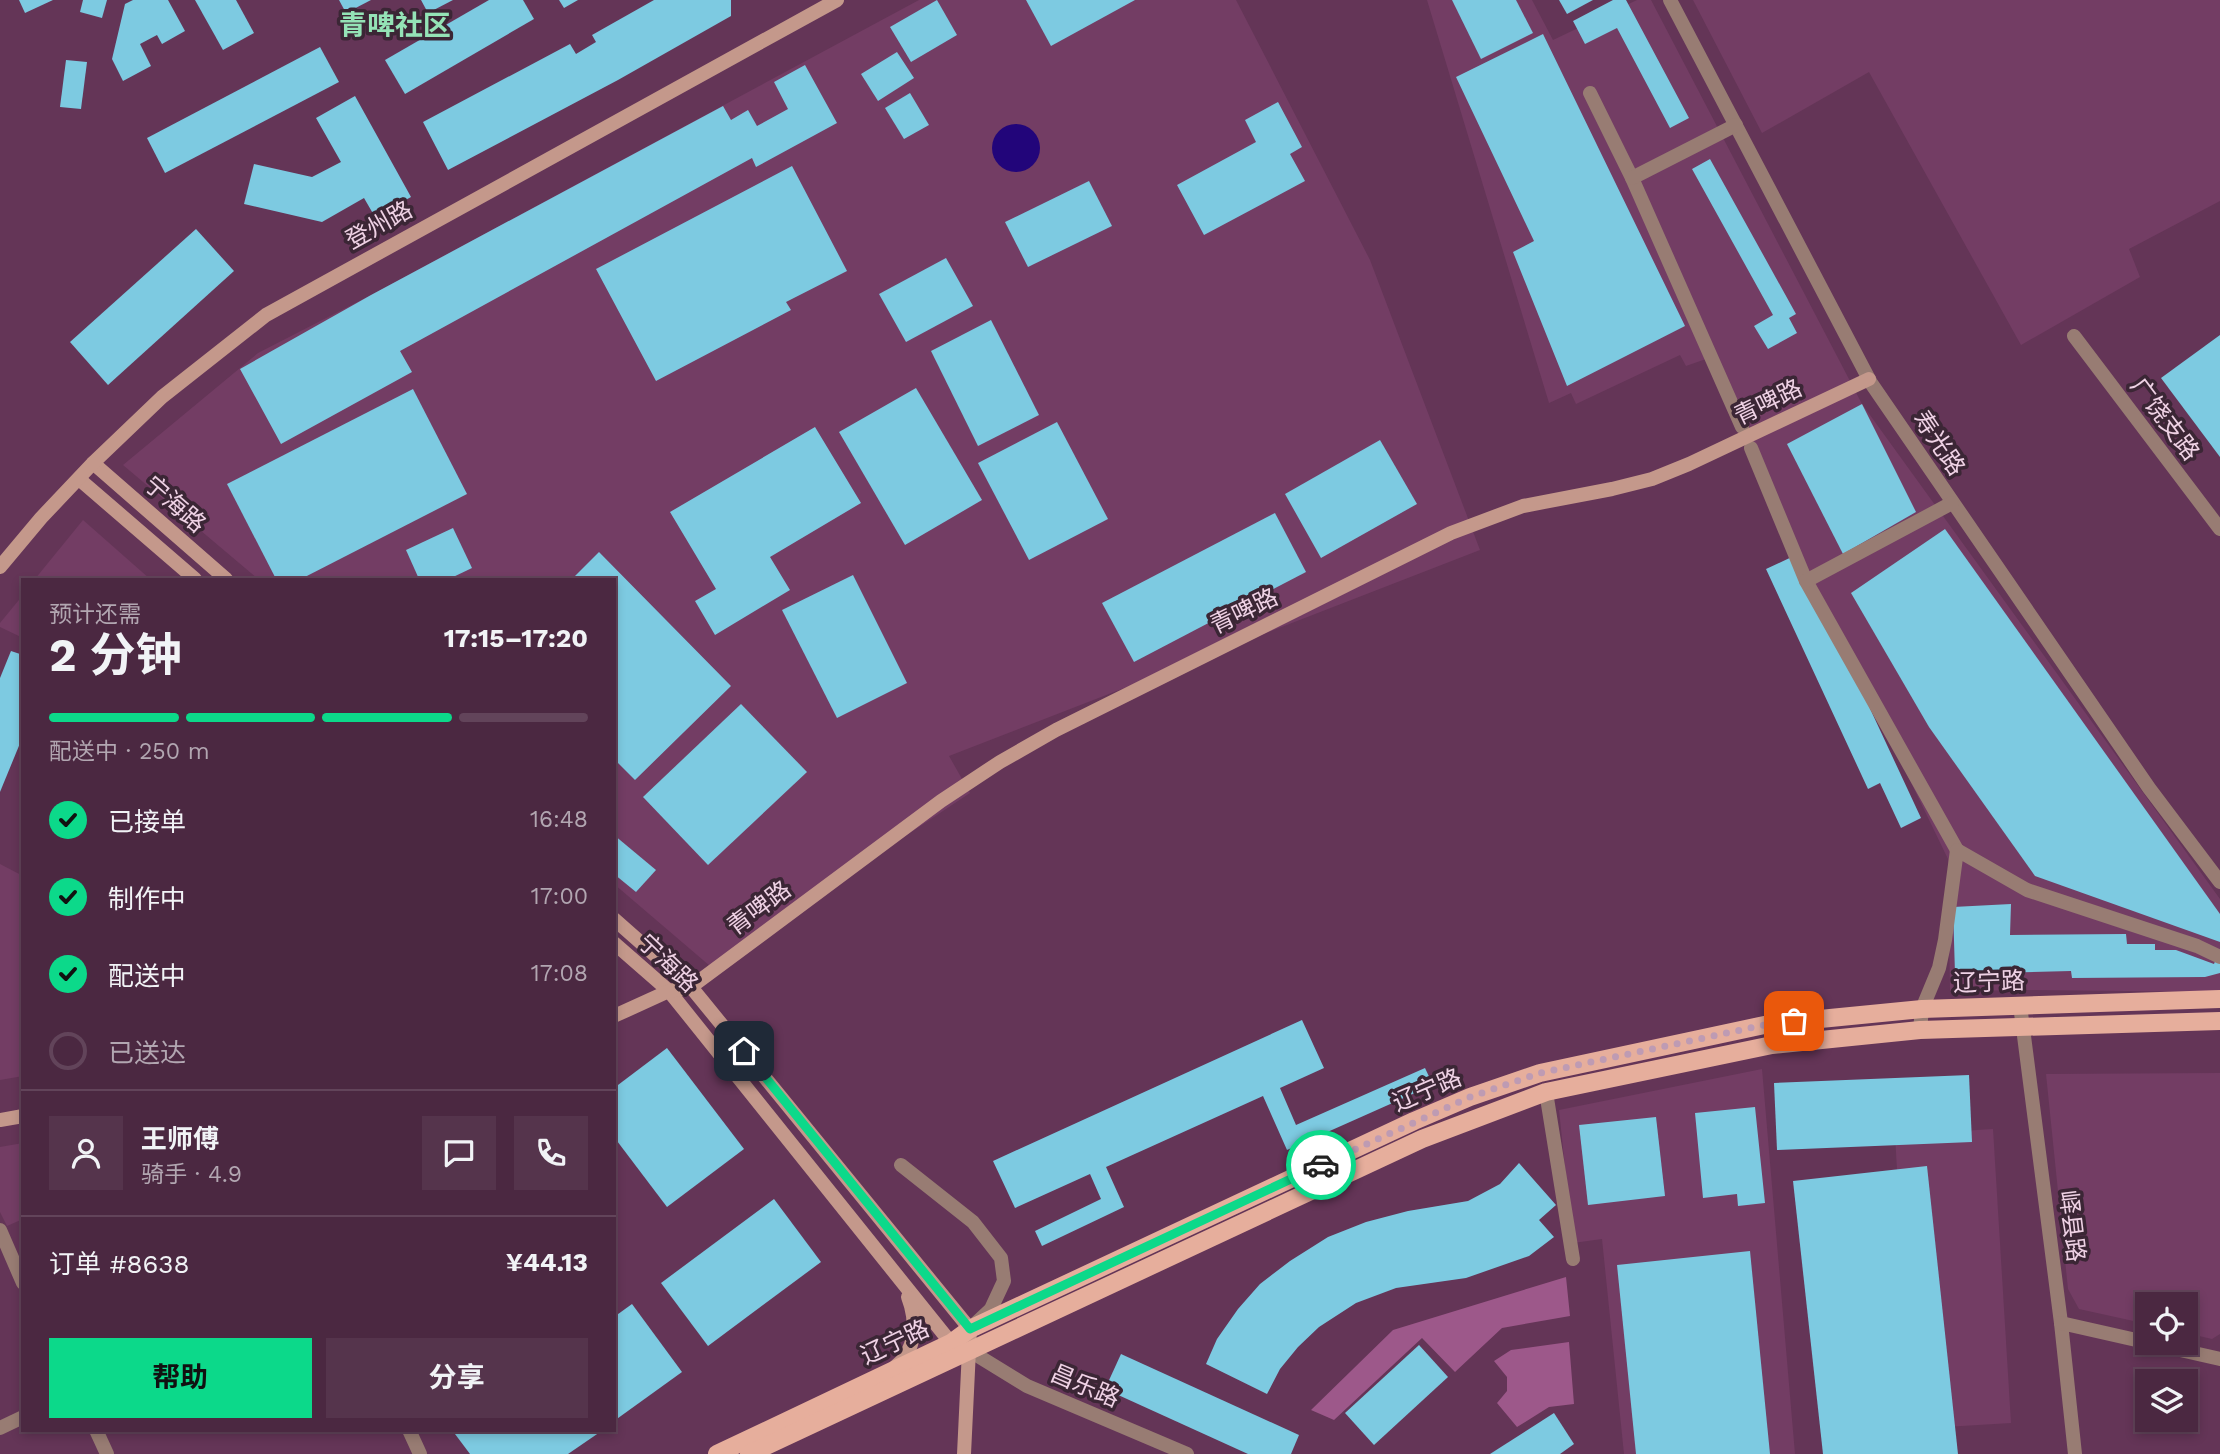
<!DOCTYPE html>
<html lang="zh">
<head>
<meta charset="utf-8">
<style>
  body { margin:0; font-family:"Work Sans","Noto Sans SC",sans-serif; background:#55344c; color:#f1f3f6; height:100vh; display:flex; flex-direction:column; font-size:26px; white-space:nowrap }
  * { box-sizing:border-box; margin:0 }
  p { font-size:23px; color:#b2a6b1 }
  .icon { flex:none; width:38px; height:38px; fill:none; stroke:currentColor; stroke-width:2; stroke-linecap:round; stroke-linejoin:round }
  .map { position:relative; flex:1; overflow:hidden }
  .side { position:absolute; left:21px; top:578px; width:595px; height:854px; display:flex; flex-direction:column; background:#4b2841; border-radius:0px; box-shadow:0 4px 10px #0003,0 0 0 2px #62445a }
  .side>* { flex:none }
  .buttons { position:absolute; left:2135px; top:1292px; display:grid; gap:14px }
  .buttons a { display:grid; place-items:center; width:63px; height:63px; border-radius:0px; background:#4b2841; box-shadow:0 4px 10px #0003,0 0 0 2px #62445a; font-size:35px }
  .pin { position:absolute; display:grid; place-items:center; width:60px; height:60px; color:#fff; margin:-30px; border-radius:14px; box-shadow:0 4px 10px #0006 }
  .courier { position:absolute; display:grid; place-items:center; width:70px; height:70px; margin:-35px; border:5px solid #0cd98a; border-radius:50%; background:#fff; color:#222; box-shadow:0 2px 9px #0007 }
  .headline em { font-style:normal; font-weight:700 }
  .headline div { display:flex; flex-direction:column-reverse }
  .headline { display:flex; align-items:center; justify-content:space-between; height:119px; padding:0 28px }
  h1 { font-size:46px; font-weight:700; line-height:52px }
  .bar { display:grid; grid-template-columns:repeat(4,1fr); gap:10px 7px; align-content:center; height:84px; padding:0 28px }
  .bar i { height:9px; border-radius:5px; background:#62445a }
  .bar .on { background:#0cd98a }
  .bar p { grid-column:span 4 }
  .line { display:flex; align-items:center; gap:18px; padding:0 28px; border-top:2px solid #62445a }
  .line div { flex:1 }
  .round { display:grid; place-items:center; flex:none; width:74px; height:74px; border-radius:0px; background:#55344c }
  ol { padding:0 28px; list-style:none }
  li { display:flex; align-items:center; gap:21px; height:77px }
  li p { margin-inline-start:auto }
  li .icon { padding:7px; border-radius:50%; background:#0cd98a; color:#111; stroke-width:4 }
  li:last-child { color:#b2a6b1 }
  li i { width:38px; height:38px; border:4px solid #62445a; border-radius:50% }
  .action { display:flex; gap:14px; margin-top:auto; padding:14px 28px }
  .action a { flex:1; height:80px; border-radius:0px; background:#0cd98a; color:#111; font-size:28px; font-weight:700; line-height:80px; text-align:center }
  .action a+a { background:#55344c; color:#f1f3f6 }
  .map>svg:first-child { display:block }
</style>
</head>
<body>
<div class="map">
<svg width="2220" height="1454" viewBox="0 0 2220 1454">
  <rect width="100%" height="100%" fill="#643557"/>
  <g fill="#733d64">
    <path d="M919,0H1236L1370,260L1480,550L949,756L970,793L710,966L614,884V579H258L123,465L258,353L371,295Z"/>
    <path d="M1427,0H1532L1553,40L1637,0H1651L1862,404L2220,899V992L2030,990L1950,991L1948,859L1706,359L1686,366L1680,355L1576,404L1571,393L1549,403Z"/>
    <path d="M1693,0H2220V201L2129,249L2140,277L2021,345L1869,72L1762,133Z"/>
    <path d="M83,520L150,579H35Z"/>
    <path d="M23,595V638L0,627V623Z"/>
    <path d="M0,864L23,876V1076L0,1080Z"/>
    <path d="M1762,1069L1795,1454H1624L1602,1239L1573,1243L1559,1110Z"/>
    <path d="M2220,1073V1334L2212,1339L2186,1333V1304H2147V1324L2079,1309L2068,1289L2046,1074Z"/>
    <path d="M1993,1129L2011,1423L1912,1429L1895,1135Z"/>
    <path d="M23,1143V1219L7,1226L0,1212V1147Z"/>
  </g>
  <g fill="#9d588a">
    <path d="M1566,1277L1570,1316L1502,1328L1455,1372L1422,1338L1334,1420L1311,1410L1393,1330Z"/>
    <path d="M1569,1342L1574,1404L1549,1407L1517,1427L1497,1403L1507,1391V1377L1494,1361L1511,1350Z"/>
  </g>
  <circle fill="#22057a" cx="1016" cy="148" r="24"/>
  <g fill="#7dcae1">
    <path d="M19,0H53L25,13Z"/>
    <path d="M83,0H107L102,18L80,12Z"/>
    <path d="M133,0H168L185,31L162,44L157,35L140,44L151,66L123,81L112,59L125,4Z"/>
    <path d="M195,0H236L254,33L223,50Z"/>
    <path d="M339,0H371L346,13Z"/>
    <path d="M421,0H453L428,13Z"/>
    <path d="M489,0H523L534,19L405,94L385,60Z"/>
    <path d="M559,0H578L564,8Z"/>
    <path d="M654,0H731V16L618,80L448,170L423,122L570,44L576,54L596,42L592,35Z"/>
    <path d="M937,0L957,35L911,62L890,27Z"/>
    <path d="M1026,0H1135L1051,46Z"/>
    <path d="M1452,0H1516L1533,33L1481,59Z"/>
    <path d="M1559,0H1593L1567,14Z"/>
    <path d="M1613,0H1626L1689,118L1670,128L1617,28L1585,44L1573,21Z"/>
    <path d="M1543,34L1685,326L1567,386L1513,252L1534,241L1456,77Z"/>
    <path d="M320,47L339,82L165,173L147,138Z"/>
    <path d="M897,52L914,78L878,101L861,74Z"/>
    <path d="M66,60L87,62L81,109L60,107Z"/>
    <path d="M805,65L837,123L756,167L752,158L400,351L412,372L281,444L240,369L371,295L723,106L731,120L748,110L757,126L788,109L774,82Z"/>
    <path d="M910,93L929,125L904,139L885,108Z"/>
    <path d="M355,96L411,197L375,217L364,198L322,222L244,204L254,164L312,177L341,162L316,118Z"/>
    <path d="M1278,102L1302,147L1290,154L1305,181L1204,235L1177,185L1256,142L1245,120Z"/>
    <path d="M1710,159L1796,314L1789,318L1797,333L1768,349L1754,326L1773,315L1692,169Z"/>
    <path d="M792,166L847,271L786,302L791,310L656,381L596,269Z"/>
    <path d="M1089,181L1112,226L1028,267L1005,222Z"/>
    <path d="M196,229L234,271L108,385L70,342Z"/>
    <path d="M946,258L973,306L906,342L879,294Z"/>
    <path d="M991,320L1039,415L978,446L931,351Z"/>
    <path d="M2220,335V457L2161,378Z"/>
    <path d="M916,388L982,500L905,545L839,432Z"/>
    <path d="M413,389L467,494L301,579H276L227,484Z"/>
    <path d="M1862,404L1916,512L1843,554L1787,444Z"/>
    <path d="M1057,422L1108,519L1029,560L978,463Z"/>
    <path d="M815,427L861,503L770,557L790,590L715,635L695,601L716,589L670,512Z"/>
    <path d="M1380,440L1417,504L1321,558L1285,494Z"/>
    <path d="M1275,513L1306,572L1134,662L1102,603Z"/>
    <path d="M453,528L472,568L449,579H419L406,550Z"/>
    <path d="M1945,529L2220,914V942L2035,876L1929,727L1851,593Z"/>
    <path d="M599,552L731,686L635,780L614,759V579H572Z"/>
    <path d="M1798,554L1921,818L1901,828L1880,783L1868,789L1766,569Z"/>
    <path d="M853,575L907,683L837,718L782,610Z"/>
    <path d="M11,651L23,655V736L0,792V678Z"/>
    <path d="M741,704L807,772L708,865L643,797Z"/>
    <path d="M614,835L656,870L636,892L614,874Z"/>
    <path d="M2011,904L2010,935L2126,934L2127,944H2155V950H2176L2214,964L2220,949V973L2205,977L2072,978L2071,971L1955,974L1953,907Z"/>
    <path d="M1302,1020L1324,1068L1280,1088L1296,1125L1425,1068L1433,1085L1287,1150L1263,1096L1106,1167L1124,1207L1042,1246L1035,1231L1101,1199L1090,1174L1015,1208L993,1161Z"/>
    <path d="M667,1048L744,1149L667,1207L614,1137V1088Z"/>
    <path d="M1969,1075L1972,1142L1777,1150L1774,1083Z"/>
    <path d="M1755,1107L1765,1203L1738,1206L1737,1194L1703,1198L1695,1113Z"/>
    <path d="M1656,1117L1665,1196L1588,1205L1579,1125Z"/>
    <path d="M1519,1163L1556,1205L1539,1220L1554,1237L1529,1256L1466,1278L1396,1288L1356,1303L1319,1327L1298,1347L1280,1369L1267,1394L1206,1364L1217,1339L1238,1309L1260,1284L1290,1261L1328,1237L1366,1222L1408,1211L1468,1201L1500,1184Z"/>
    <path d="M1927,1166L1958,1454H1823L1793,1181Z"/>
    <path d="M774,1199L821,1262L708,1346L661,1283Z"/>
    <path d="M1750,1251L1770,1454H1636L1617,1265Z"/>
    <path d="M632,1304L682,1372L614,1421V1317Z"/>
    <path d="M1419,1345L1448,1377L1374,1445L1345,1413Z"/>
    <path d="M1121,1354L1299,1435L1291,1454H1248L1105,1389Z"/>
    <path d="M1554,1413L1574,1444L1560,1454H1490Z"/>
    <path d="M461,1430H603L568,1454H470L455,1434Z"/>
  </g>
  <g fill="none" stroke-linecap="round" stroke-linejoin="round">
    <g stroke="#987c73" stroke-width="14">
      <path d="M1670,0L1871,383L2149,788L2220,882"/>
      <path d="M1590,93L1632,178L1742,427"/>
      <path d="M1632,178L1736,125"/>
      <path d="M2074,336L2220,529"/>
      <path d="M1751,448L1806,581L1957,850"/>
      <path d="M1806,581L1952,503"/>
      <path d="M2020,1005L2061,1323L2075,1454"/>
      <path d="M1920,1030L1922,1009L1939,968L1945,940L1957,850L2027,890L2197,946L2220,957"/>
      <path d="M1546,1092L1573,1259"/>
      <path d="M901,1165L973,1222L1001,1258L1004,1281L991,1309L976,1323"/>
      <path d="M0,1230L23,1283"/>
      <path d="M2061,1323L2220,1359"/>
      <path d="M970,1351L1027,1386L1187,1454"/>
      <path d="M0,1428L23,1417"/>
      <path d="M96,1430L107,1454"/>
      <path d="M409,1430L420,1454"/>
    </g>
    <g stroke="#c4988b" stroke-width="14">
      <path d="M93,463L226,579"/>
      <path d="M79,479L195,579"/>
      <path d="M0,567L41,518L93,463L162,397L266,315L837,0"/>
      <path d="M614,919L691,987L970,1329L964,1454"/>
      <path d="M614,943L669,991L951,1343L959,1346"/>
      <path d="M614,1016L669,991L691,987L941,801L1000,762L1056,730L1451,533L1523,506L1612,489L1652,479L1689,464L1869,379"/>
      <path d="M0,1120L23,1116"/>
      <path d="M895,1367C917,1351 917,1320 908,1297"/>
    </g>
    <g stroke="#e6ae9c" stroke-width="18">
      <path d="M717,1454L951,1343L970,1329L1414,1121L1470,1097L1540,1073L1769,1024L1922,1009L2220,999"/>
      <path d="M749,1454L1422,1139L1546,1092L1772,1045L1920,1030L2220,1021"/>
    </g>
  </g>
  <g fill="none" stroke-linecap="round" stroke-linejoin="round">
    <path stroke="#be9bb3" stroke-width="7" stroke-dasharray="0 12.6" d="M1321,1165L1470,1097L1540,1073L1769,1024L1794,1021"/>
    <path stroke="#0cd98a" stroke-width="9" d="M744,1051L970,1329L1321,1165"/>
  </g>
  <g text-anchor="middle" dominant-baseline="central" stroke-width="7" stroke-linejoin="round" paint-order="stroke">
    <g font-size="24" fill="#efd2e5" stroke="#3b2635">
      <text transform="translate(379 225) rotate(-29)">登州路</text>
      <text transform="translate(1768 402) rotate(-26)">青啤路</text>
      <text transform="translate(2165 419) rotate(53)">广饶支路</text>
      <text transform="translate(1939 443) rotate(56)">寿光路</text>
      <text transform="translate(175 504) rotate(41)">宁海路</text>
      <text transform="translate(1244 611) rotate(-26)">青啤路</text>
      <text transform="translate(759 908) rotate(-37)">青啤路</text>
      <text transform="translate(668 963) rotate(44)">宁海路</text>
      <text transform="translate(1989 982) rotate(-2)">辽宁路</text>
      <text transform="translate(1427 1090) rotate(-23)">辽宁路</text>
      <text transform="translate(2072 1226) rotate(83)">峄县路</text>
      <text transform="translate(895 1342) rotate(-25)">辽宁路</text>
      <text transform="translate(1085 1386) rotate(23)">昌乐路</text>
    </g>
    <g font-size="28" font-weight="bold" fill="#94e3b6" stroke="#3b2635">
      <text x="395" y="25">青啤社区</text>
    </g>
  </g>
</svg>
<div class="buttons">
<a><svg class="icon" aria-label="locate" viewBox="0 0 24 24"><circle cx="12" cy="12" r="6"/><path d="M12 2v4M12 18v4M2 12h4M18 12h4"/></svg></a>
<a><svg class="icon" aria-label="layers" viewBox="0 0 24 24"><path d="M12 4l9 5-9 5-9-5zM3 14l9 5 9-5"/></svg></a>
</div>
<div class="pin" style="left:1794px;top:1021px;background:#ea580c"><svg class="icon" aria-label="bag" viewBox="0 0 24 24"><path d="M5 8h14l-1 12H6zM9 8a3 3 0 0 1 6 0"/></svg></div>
<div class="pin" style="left:744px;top:1051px;background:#1f2937"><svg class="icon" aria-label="home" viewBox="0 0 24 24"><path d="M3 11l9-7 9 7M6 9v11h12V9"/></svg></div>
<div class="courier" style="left:1321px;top:1165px"><svg class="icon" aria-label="car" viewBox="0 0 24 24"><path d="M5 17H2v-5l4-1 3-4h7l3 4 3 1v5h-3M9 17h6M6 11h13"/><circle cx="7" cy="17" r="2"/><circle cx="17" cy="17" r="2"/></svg></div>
<section class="side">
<div class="headline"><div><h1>2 分钟</h1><p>预计还需</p></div><em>17:15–17:20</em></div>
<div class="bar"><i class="on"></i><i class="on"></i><i class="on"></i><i></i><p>配送中 · 250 m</p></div>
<ol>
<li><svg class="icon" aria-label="check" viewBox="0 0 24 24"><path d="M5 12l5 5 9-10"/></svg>已接单<p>16:48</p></li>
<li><svg class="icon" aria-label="check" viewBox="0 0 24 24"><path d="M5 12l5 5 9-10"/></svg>制作中<p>17:00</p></li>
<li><svg class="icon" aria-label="check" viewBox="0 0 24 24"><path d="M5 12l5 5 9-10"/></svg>配送中<p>17:08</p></li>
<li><i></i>已送达</li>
</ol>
<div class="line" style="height:126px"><a class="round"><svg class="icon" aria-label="person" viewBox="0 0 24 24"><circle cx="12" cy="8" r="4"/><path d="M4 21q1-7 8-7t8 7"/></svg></a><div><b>王师傅</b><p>骑手 · 4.9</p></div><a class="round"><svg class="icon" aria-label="chat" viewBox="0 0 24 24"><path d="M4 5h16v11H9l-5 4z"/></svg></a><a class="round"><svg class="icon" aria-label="phone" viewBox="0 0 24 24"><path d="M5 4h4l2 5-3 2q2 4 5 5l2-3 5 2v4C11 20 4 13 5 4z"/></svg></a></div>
<div class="line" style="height:91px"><div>订单 #8638</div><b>¥44.13</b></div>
<div class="action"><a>帮助</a><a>分享</a></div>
</section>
</div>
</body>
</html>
